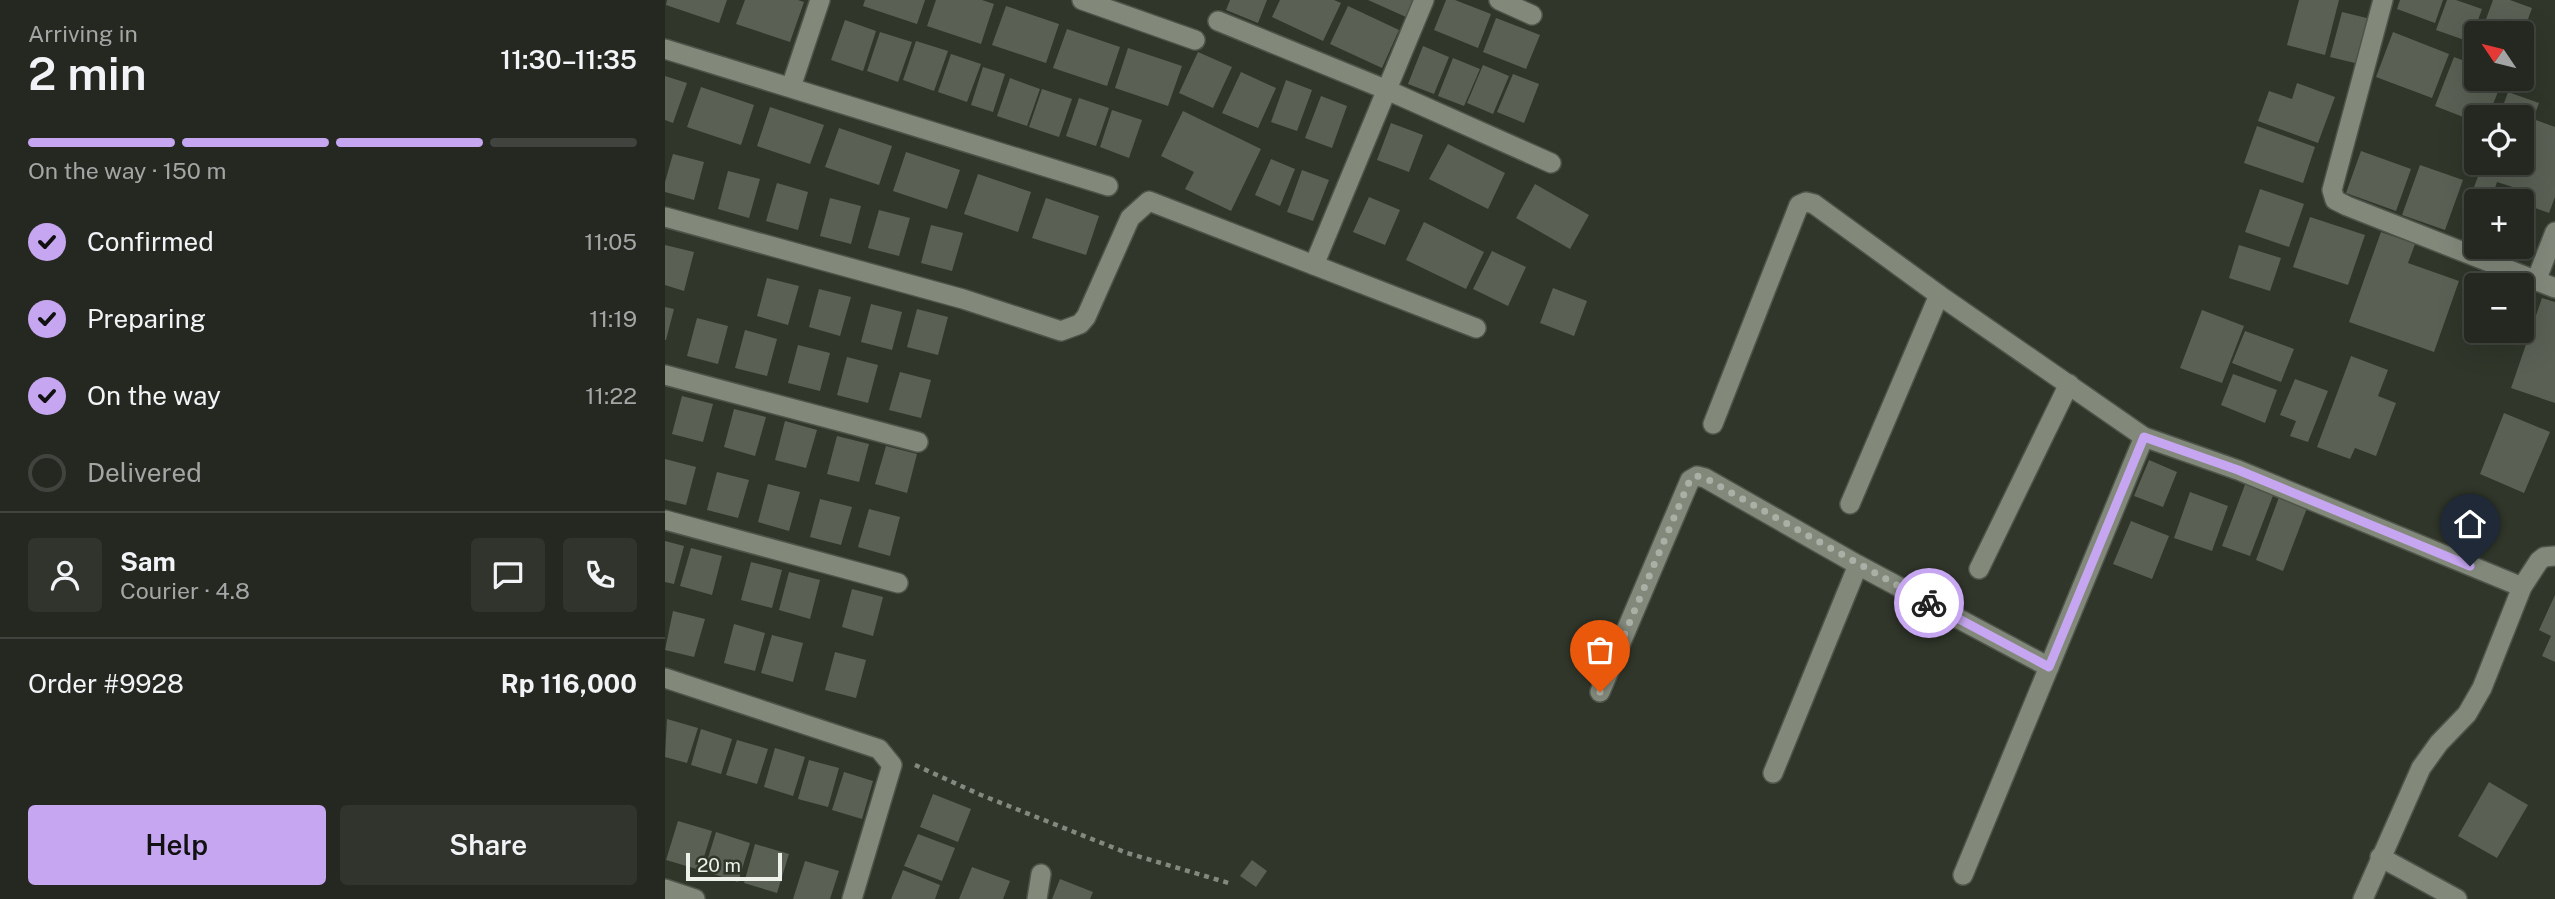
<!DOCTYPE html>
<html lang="en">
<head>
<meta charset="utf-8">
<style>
  body { margin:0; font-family:"Public Sans",sans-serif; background:#30342d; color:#f1f3f6; height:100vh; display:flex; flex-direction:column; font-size:26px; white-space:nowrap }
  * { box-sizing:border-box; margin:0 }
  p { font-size:23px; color:#a3a6a5 }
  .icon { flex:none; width:38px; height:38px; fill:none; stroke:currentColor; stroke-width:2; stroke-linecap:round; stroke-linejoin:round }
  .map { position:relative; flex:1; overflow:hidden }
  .sheet { display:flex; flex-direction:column; background:#242820; width:665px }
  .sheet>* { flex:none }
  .needle { width:46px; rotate:305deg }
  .tools { position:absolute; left:1799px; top:21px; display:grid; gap:14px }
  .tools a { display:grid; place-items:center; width:70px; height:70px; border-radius:7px; background:#242820; box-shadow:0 7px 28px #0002,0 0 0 2px #41443e; font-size:35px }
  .scale { position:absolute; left:21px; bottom:18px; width:96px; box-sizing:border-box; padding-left:7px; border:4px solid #edf1e9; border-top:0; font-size:19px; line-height:24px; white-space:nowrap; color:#edf1e9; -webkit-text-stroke:5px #30362a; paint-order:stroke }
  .pin { position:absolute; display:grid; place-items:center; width:60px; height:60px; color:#fff; margin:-72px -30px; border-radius:50% 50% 50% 0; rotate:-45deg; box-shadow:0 0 7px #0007 }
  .pin .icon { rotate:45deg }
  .courier { position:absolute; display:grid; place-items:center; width:70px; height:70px; margin:-35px; border:5px solid #c6a6f0; border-radius:50%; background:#fff; color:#222; box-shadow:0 2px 9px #0007 }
  .head em { font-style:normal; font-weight:600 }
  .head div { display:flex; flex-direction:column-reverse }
  .head { display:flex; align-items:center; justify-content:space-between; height:119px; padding:0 28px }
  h1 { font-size:46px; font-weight:600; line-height:52px }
  .bar { display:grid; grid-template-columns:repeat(4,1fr); gap:10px 7px; align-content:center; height:84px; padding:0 28px }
  .bar i { height:9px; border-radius:5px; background:#41443e }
  .bar .on { background:#c6a6f0 }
  .bar p { grid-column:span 4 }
  .line { display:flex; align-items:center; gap:18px; padding:0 28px; border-top:2px solid #41443e }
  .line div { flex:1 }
  .round { display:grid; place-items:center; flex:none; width:74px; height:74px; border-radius:7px; background:#30342d }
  ol { padding:0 28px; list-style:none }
  li { display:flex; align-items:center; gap:21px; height:77px }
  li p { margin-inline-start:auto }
  li .icon { padding:7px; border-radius:50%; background:#c6a6f0; color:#111; stroke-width:4 }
  li:last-child { color:#a3a6a5 }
  li i { width:38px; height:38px; border:4px solid #41443e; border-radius:50% }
  .action { display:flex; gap:14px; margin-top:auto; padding:14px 28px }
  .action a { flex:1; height:80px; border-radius:7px; background:#c6a6f0; color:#111; font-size:28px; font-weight:600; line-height:80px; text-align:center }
  .action a+a { background:#30342d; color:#f1f3f6 }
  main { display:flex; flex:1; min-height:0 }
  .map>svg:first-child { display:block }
</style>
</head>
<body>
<main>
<section class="sheet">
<div class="head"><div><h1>2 min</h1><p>Arriving in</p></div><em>11:30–11:35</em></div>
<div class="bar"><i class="on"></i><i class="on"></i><i class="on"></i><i></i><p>On the way · 150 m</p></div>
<ol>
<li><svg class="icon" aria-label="check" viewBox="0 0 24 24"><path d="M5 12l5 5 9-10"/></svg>Confirmed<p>11:05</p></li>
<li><svg class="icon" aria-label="check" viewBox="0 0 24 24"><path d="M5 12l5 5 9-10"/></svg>Preparing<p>11:19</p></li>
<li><svg class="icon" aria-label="check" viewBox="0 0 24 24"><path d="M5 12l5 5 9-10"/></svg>On the way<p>11:22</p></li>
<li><i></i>Delivered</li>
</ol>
<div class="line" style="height:126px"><a class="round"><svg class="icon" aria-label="person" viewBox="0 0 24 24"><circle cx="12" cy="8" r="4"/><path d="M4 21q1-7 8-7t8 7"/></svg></a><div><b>Sam</b><p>Courier · 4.8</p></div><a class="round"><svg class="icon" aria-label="chat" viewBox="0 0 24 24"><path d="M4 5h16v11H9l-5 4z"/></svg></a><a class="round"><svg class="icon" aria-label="phone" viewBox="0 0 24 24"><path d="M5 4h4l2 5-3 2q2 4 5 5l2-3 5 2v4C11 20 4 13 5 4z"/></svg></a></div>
<div class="line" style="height:91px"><div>Order #9928</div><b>Rp 116,000</b></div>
<div class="action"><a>Help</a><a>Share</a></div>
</section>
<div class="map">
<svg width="1890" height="899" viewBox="0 0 1890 899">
  <rect width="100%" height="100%" fill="#30362a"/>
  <g fill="#5a6054">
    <path d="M2,0H62L54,23L1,5Z"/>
    <path d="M80,0H133L139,2L125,42L71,24Z"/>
    <path d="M200,0H260L252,24L198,6Z"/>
    <path d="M271,0H317L329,4L316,44L262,26Z"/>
    <path d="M565,0H602L593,23L561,10Z"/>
    <path d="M615,0H669L676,3L658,41L607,17Z"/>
    <path d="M703,0H749L741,17Z"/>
    <path d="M781,0H790L826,14L813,48L769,30Z"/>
    <path d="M1634,0H1674L1660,55L1622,45Z"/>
    <path d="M1735,0H1778L1770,23L1732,9Z"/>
    <path d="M1782,0H1791L1817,9L1805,42L1771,30Z"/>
    <path d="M1828,0H1845L1867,8L1858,33H1816Z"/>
    <path d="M341,6L394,24L381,63L327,45Z"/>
    <path d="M683,6L734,30L717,68L665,44Z"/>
    <path d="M1677,12L1710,20L1698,65L1665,57Z"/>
    <path d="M831,18L875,35L861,69L818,52Z"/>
    <path d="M180,20L211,31L198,71L166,60Z"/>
    <path d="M402,29L455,47L442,86L388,68Z"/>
    <path d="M215,32L247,42L233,82L202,71Z"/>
    <path d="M1728,32L1784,54L1767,98L1711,77Z"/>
    <path d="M251,41L283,51L269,91L238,80Z"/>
    <path d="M758,46L784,57L769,94L743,84Z"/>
    <path d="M463,48L517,66L503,106L450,88Z"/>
    <path d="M533,52L567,67L548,108L514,93Z"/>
    <path d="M286,54L316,64L302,102L273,92Z"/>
    <path d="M1789,57L1811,65V79H1838L1823,117H1811V122L1770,106Z"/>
    <path d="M788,58L815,69L799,106L773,96Z"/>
    <path d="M818,65L844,76L828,114L802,103Z"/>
    <path d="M318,67L340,74L328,112L306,105Z"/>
    <path d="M576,72L611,88L593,128L557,113Z"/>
    <path d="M848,74L874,84L859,123L832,112Z"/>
    <path d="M0,76L22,83L8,123L0,120Z"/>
    <path d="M345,78L375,89L362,126L332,116Z"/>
    <path d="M621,80L647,90L632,131L606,122Z"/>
    <path d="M1632,83L1670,97L1653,143L1593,121L1604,91L1627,99Z"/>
    <path d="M36,87L89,105L76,145L22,127Z"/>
    <path d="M377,89L407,99L394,137L364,127Z"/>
    <path d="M1843,92L1874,103L1868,119L1890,127V197L1884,213L1857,203L1858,200L1851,197L1854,189L1832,182L1827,197L1808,190L1818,163H1857V117H1834Z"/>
    <path d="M656,96L682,106L667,148L640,138Z"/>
    <path d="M414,98L444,108L431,146L401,136Z"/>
    <path d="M105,107L159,125L145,164L92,146Z"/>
    <path d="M447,110L477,120L464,158L435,147Z"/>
    <path d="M518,111L596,149L566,211L520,189L529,172L496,156Z"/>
    <path d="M726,123L758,135L744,172L712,160Z"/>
    <path d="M1592,126L1650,147L1638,183L1579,163Z"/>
    <path d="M174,128L227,146L214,185L160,167Z"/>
    <path d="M783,144L840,173L823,209L764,179Z"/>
    <path d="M1696,151L1746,169L1731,211L1681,193Z"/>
    <path d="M241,152L295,170L282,209L228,191Z"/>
    <path d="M8,154L39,162L29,200L0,192V182Z"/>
    <path d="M606,159L630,169L615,206L590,195Z"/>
    <path d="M1755,165L1798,180L1780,230L1737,215Z"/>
    <path d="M637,170L664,180L648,221L622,212Z"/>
    <path d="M63,171L95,179L84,218L53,209Z"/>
    <path d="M313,174L366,192L353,232L299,214Z"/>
    <path d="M112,183L143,192L133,230L101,221Z"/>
    <path d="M870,184L924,215L905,249L851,218Z"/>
    <path d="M1595,189L1639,204L1624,247L1580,232Z"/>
    <path d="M704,197L735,210L720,245L688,232Z"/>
    <path d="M165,198L196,206L186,244L155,236Z"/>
    <path d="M381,198L434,216L421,255L367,238Z"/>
    <path d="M214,210L245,218L234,256L203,248Z"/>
    <path d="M1645,217L1700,235L1683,285L1628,267Z"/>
    <path d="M759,222L819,252L801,289L741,260Z"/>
    <path d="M266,225L298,233L287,271L256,263Z"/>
    <path d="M1716,232L1750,244L1743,263L1794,281L1769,352L1684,322Z"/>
    <path d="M0,245L29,252L19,291L0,285Z"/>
    <path d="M1574,245L1616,258L1605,291L1564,278Z"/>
    <path d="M827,251L861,267L843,306L808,289Z"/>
    <path d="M102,278L134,286L123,325L92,316Z"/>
    <path d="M888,288L922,301L909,336L875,323Z"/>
    <path d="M154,289L186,297L175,336L144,327Z"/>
    <path d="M1877,298L1890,302V403L1846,388Z"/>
    <path d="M206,304L237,312L227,350L196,342Z"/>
    <path d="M0,307L9,309L1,340H0Z"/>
    <path d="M252,309L283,317L273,355L242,347Z"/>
    <path d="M1537,310L1579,326L1557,383L1515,368Z"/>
    <path d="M32,318L63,326L53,364L22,356Z"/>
    <path d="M80,330L112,339L102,376L70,368Z"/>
    <path d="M1580,331L1629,349L1616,382L1567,363Z"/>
    <path d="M133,345L165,353L155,391L123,383Z"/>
    <path d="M1686,356L1723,370L1713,396L1731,403L1711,456L1690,448L1685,459L1652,447Z"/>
    <path d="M182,357L213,365L203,403L172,395Z"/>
    <path d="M235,372L266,380L256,418L224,410Z"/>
    <path d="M1568,374L1612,390L1600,423L1556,405Z"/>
    <path d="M1630,379L1663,391L1643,442L1625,436L1631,421L1615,415Z"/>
    <path d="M17,396L48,404L38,442L7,434Z"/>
    <path d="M69,409L101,417L90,456L59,447Z"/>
    <path d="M1839,413L1885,432L1859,493L1815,474Z"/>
    <path d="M120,421L152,430L141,468L110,460Z"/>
    <path d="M172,436L204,444L194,482L162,474Z"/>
    <path d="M221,446L252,454L242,493L210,484Z"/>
    <path d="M0,459L31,467L21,505L0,500Z"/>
    <path d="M1484,460L1512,472L1498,507L1469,496Z"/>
    <path d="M52,472L84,480L73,518L42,510Z"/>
    <path d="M1581,482L1609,493L1585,556L1557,546Z"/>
    <path d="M103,484L135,492L124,531L93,522Z"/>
    <path d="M1525,492L1563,506L1547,551L1509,538Z"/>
    <path d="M1614,497L1642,508L1618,571L1591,560Z"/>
    <path d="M155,499L187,507L176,545L145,537Z"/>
    <path d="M204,509L235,517L225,556L193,547Z"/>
    <path d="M1466,521L1504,536L1487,579L1448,564Z"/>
    <path d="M0,541L19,546L9,584L0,582Z"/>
    <path d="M26,548L57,556L47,595L15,586Z"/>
    <path d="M86,562L117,570L107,608L76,600Z"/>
    <path d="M124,572L155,580L145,619L114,610Z"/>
    <path d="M187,589L218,597L208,636L177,627Z"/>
    <path d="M1890,595V662L1877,656L1886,636L1874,630Z"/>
    <path d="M8,611L40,619L29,657L0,650Z"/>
    <path d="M69,624L100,633L90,671L59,663Z"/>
    <path d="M107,635L138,643L128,682L96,673Z"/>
    <path d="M170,652L201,660L191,698L160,690Z"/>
    <path d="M2,719L33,728L22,763L0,757Z"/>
    <path d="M36,729L67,739L56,774L26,765Z"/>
    <path d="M72,740L103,749L92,784L61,775Z"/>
    <path d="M110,748L140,757L128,796L99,787Z"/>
    <path d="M144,760L174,768L163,807L133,799Z"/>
    <path d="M179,772L208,781L197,819L167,810Z"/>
    <path d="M1824,782L1863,805L1832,858L1793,836Z"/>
    <path d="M268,794L306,809L293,842L255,827Z"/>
    <path d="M13,821L47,831L35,870L1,860Z"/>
    <path d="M51,832L85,843L73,882L39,871Z"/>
    <path d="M253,834L290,848L277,881L239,866Z"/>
    <path d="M90,844L124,854L112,893L79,883Z"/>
    <path d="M587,860L602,871L591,887L575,876Z"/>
    <path d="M140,861L174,871L165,899H128Z"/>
    <path d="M307,867L345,881L338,899H294Z"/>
    <path d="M238,870L275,885L270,899H226Z"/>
    <path d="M395,879L428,892L425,899H387Z"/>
  </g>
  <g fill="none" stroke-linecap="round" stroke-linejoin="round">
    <g stroke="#4f544a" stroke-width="22">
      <g id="minor">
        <path d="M417,0L530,40"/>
        <path d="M834,0L867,15"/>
        <path d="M1718,0L1667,190L1670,200L1682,206L1890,288"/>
        <path d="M553,21L722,90L886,163"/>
        <path d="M0,49L443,186"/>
        <path d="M126,87L155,0"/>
        <path d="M0,217L298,299L396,331L415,324L421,317L465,218L484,201L811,328"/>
        <path d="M649,265L759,0"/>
        <path d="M1871,281L1890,232"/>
        <path d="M0,375L253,442"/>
        <path d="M1048,424L1134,205L1141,202L1149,204L1274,295L1479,437L1573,470L1857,587"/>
        <path d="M1185,504L1274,295"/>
        <path d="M0,520L233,583"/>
        <path d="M1314,569L1404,384"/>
        <path d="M0,678L214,749L227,765L187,899"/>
        <path d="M935,692L1025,480L1032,476L1040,478L1193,565L1384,667"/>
        <path d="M1108,773L1193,565"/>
        <path d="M1715,857L1792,899"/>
        <path d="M1298,875L1479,437"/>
        <path d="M0,889L30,899"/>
        <path d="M372,899L376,874"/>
        <path d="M1698,899L1756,768L1774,743L1802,714L1817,688L1857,587L1874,561L1879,557L1890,556"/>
      </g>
    </g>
    <path stroke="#84897f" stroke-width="4.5" stroke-dasharray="5 5" stroke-linecap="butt" d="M250,765L316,795L462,853L567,884"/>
    <use href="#minor" stroke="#82897b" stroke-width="19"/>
  </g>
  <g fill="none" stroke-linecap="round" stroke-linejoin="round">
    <path stroke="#abb0a6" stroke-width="7" stroke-dasharray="0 12.6" d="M935,692L1025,480L1032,476L1040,478L1264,603"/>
    <path stroke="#c6a6f0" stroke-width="9" d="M1264,603L1384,667L1479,437L1573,470L1805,566"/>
  </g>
</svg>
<div class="tools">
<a><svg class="needle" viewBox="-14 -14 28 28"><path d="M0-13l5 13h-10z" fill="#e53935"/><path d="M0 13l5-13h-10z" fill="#a3a6a5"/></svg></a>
<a><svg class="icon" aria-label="locate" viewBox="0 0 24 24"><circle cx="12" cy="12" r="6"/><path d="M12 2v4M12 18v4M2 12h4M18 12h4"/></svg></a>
<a>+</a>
<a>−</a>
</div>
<div class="scale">20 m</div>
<div class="pin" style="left:935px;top:692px;background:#ea580c"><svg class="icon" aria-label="bag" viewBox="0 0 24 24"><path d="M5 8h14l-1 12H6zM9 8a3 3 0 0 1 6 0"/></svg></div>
<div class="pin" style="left:1805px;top:566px;background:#1f2937"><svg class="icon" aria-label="home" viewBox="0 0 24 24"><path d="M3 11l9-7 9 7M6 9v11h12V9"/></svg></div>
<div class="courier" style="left:1264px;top:603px"><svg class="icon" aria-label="bike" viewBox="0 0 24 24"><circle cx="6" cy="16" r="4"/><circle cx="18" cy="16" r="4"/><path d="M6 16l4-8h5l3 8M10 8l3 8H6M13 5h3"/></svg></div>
</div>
</main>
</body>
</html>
